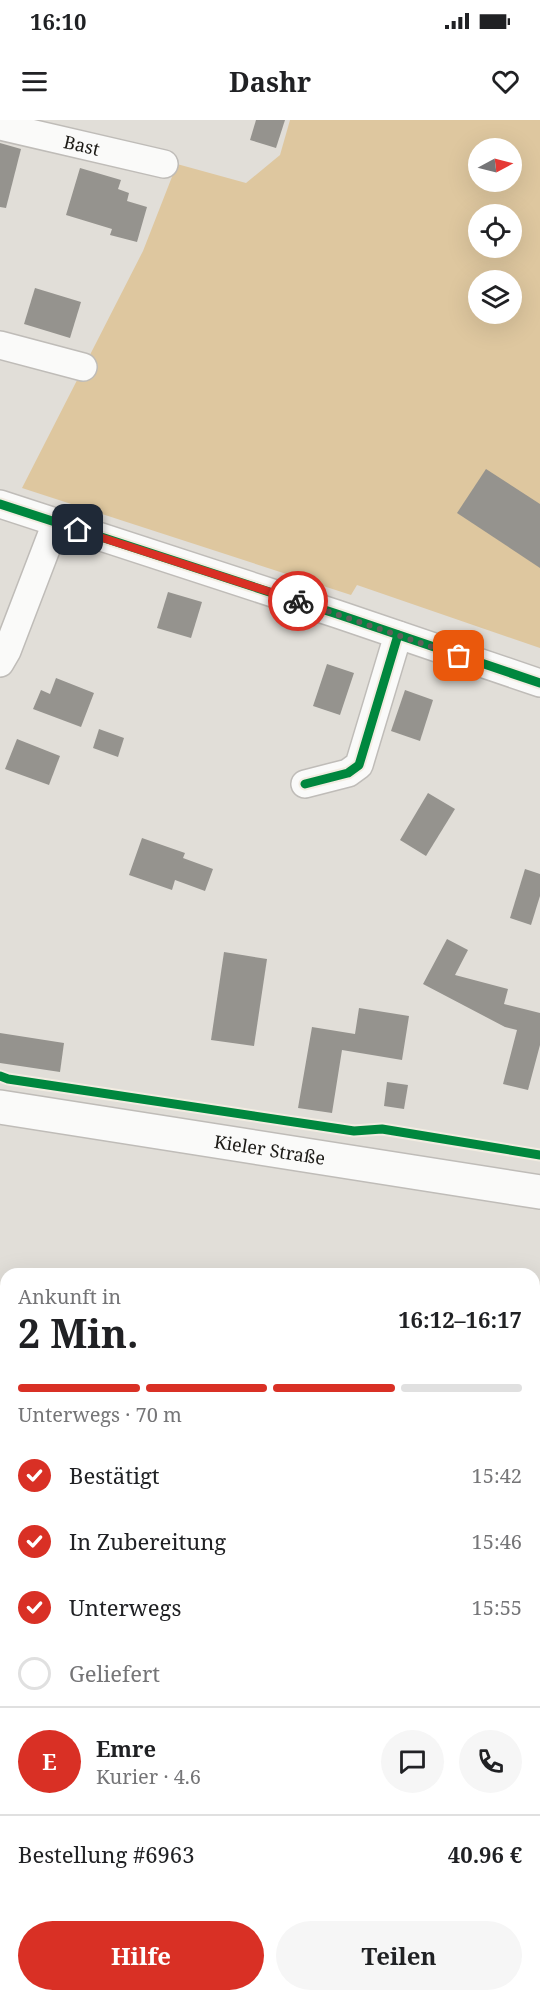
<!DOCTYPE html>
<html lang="de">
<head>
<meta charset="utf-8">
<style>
  body { margin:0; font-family:"Noto Serif",serif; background:#f6f6f6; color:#202124; height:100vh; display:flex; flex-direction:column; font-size:22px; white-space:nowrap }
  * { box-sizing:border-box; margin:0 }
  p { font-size:20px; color:#757577 }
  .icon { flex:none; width:33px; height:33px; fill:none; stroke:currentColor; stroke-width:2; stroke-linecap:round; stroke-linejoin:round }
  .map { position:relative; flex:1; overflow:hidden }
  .panel { position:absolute; left:0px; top:1148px; width:540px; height:734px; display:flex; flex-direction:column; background:#fff; border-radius:18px 18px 0 0; box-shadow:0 6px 24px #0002 }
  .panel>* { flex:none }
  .needle { width:39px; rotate:83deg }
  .buttons { position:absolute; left:468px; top:18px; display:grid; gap:12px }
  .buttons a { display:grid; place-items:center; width:54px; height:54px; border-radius:50%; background:#fff; box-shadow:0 6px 24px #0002; font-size:30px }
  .pin { position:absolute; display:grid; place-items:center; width:51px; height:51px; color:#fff; margin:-26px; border-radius:12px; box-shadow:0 3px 9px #0006 }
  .courier { position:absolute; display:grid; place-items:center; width:60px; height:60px; margin:-30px; border:4px solid #d93025; border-radius:50%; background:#fff; color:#222; box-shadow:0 2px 8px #0007 }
  .summary em { font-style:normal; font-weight:700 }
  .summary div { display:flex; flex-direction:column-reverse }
  .summary { display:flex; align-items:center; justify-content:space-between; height:102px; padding:0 18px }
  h1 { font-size:39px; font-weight:700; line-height:45px }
  .bar { display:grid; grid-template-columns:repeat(4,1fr); gap:9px 6px; align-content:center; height:72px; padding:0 18px }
  .bar i { height:8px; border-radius:4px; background:#e0e0e0 }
  .bar .active { background:#d93025 }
  .bar p { grid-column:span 4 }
  .line { display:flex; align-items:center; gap:15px; padding:0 18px; border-top:2px solid #e0e0e0 }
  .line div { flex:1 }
  .round { display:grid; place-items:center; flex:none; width:63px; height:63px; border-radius:32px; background:#f6f6f6 }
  ol { padding:0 18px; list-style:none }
  li { display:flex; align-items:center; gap:18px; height:66px }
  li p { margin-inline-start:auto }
  li .icon { padding:6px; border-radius:50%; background:#d93025; color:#fff; stroke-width:4 }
  li:last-child { color:#757577 }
  li i { width:33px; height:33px; border:3px solid #e0e0e0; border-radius:50% }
  .primary-button { display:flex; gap:12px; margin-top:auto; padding:12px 18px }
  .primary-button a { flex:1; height:69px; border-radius:36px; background:#d93025; color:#fff; font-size:24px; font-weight:700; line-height:69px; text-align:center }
  .primary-button a+a { background:#f6f6f6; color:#202124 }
  .status { display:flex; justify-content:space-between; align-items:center; height:42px; padding:0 30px; background:#fff; direction:ltr }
  .status svg { height:16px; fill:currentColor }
  header { display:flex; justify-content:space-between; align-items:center; height:78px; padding:0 18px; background:#fff; font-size:27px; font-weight:700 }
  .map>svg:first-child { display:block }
</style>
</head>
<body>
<div class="status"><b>16:10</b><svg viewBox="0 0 49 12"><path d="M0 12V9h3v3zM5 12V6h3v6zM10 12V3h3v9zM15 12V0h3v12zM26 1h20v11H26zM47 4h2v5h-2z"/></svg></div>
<header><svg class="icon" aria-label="menu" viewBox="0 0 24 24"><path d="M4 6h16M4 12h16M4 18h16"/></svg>Dashr<svg class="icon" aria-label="heart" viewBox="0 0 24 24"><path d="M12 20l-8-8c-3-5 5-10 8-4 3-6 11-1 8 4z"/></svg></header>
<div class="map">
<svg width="540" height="1880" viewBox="0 0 540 1880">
  <rect width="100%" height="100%" fill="#e1ded8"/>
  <path fill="#dec79f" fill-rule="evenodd" d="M290,0H540V528L357,465L351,475L22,368L143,131L177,44L246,63L280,35ZM478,28H512V62H478ZM478,94H512V128H478ZM478,160H512V194H478Z"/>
  <g fill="#95938e">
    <path d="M256,0H285L276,28L250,20Z"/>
    <path d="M0,23L21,29L6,88L0,87Z"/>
    <path d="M80,48L121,60L118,69L129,73L127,81L147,87L137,122L110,115L112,109L66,95Z"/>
    <path d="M35,168L81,182L70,218L24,204Z"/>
    <path d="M486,349L540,384V448L457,393Z"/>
    <path d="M168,472L202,482L191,518L157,508Z"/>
    <path d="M327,544L354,553L340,595L313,586Z"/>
    <path d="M56,558L94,573L81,607L33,589L41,570L50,574Z"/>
    <path d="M405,570L433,580L420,621L391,611Z"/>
    <path d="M99,609L124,618L118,637L93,628Z"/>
    <path d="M17,619L60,636L49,665L5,649Z"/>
    <path d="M428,673L455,689L426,736L400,720Z"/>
    <path d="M142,718L185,733L183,738L213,749L205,771L175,760L172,770L129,755Z"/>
    <path d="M525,749L540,754V776L531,805L510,798Z"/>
    <path d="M447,819L468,830L455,855L508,869L504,884L540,893V925L528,970L503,964L517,910L505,907L423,864Z"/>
    <path d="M224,832L267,839L254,926L211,920Z"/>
    <path d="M359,888L409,896L402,940L342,930L332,993L298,988L312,907L355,914Z"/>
    <path d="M0,913L64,923L60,952L0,943Z"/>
    <path d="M387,962L408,965L404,989L384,986Z"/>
  </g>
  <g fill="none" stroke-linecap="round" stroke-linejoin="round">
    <g stroke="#bfbcb8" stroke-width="30">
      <g id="minor">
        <path id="s1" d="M0,6L164,44"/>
        <path d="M0,225L83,247"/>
        <path d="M0,384L337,494L540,563"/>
        <path d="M0,543L7,531L56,403"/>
        <path d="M305,664L348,653L359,645L398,515"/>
      </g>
    </g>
    <g stroke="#bfbcb8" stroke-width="36">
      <g id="secondary">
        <path id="s2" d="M0,987L540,1072"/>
      </g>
    </g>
    <use href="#minor" stroke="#fafaf9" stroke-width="27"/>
    <use href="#secondary" stroke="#fafaf9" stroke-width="33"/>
    <g stroke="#f2ece1" stroke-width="13">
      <g id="cycleway">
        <path d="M0,384L337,494L540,563"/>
        <path d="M305,664L348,653L359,645L398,515"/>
        <path d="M0,956L8,959L354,1011L382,1009L540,1035"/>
      </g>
    </g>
    <use href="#cycleway" stroke="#00873e" stroke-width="9"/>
  </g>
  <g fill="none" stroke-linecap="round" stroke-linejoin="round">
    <path stroke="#615f5a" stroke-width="6" stroke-dasharray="0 10.8" d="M298,481L459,536"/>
    <path stroke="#d93025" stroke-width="8" d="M78,410L298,481"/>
  </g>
  <g text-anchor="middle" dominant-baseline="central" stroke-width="6" stroke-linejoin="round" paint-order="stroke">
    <g font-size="18" fill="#1c1a16" stroke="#f2ece1">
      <text stroke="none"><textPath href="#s1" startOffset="84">Bast</textPath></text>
      <text stroke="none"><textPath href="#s2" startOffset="273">Kieler Straße</textPath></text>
    </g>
  </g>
</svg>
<div class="buttons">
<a><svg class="needle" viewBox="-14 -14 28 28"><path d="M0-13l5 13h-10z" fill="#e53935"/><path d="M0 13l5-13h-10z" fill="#757577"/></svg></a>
<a><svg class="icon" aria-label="locate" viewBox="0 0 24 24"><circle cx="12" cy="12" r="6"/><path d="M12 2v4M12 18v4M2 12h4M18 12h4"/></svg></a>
<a><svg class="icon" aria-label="layers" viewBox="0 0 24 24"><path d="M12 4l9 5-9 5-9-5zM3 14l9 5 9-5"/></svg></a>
</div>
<div class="pin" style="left:459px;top:536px;background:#ea580c"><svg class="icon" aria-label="bag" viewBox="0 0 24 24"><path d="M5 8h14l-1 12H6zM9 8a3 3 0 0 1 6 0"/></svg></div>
<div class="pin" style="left:78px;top:410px;background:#1f2937"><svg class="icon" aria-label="home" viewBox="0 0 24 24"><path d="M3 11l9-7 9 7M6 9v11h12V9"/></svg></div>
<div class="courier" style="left:298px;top:481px"><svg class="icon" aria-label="bike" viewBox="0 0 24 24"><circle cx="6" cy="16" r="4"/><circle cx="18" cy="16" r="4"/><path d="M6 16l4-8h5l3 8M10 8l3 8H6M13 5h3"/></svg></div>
<section class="panel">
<div class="summary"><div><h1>2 Min.</h1><p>Ankunft in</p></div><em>16:12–16:17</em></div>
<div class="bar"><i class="active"></i><i class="active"></i><i class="active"></i><i></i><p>Unterwegs · 70 m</p></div>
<ol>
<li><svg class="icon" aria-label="check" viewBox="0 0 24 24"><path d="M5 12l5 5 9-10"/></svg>Bestätigt<p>15:42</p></li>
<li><svg class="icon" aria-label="check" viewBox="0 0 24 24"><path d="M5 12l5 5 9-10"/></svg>In Zubereitung<p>15:46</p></li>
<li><svg class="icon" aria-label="check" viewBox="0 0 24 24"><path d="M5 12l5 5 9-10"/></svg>Unterwegs<p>15:55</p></li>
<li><i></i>Geliefert</li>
</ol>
<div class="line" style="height:108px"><b class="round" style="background:#d93025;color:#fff">E</b><div><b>Emre</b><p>Kurier · 4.6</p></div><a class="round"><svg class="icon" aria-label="chat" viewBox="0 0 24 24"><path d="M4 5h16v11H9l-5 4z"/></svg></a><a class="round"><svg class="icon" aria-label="phone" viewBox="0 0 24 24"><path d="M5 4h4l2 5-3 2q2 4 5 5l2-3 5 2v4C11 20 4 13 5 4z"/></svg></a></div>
<div class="line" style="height:78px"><div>Bestellung #6963</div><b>40.96 €</b></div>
<div class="primary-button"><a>Hilfe</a><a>Teilen</a></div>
</section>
</div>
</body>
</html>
